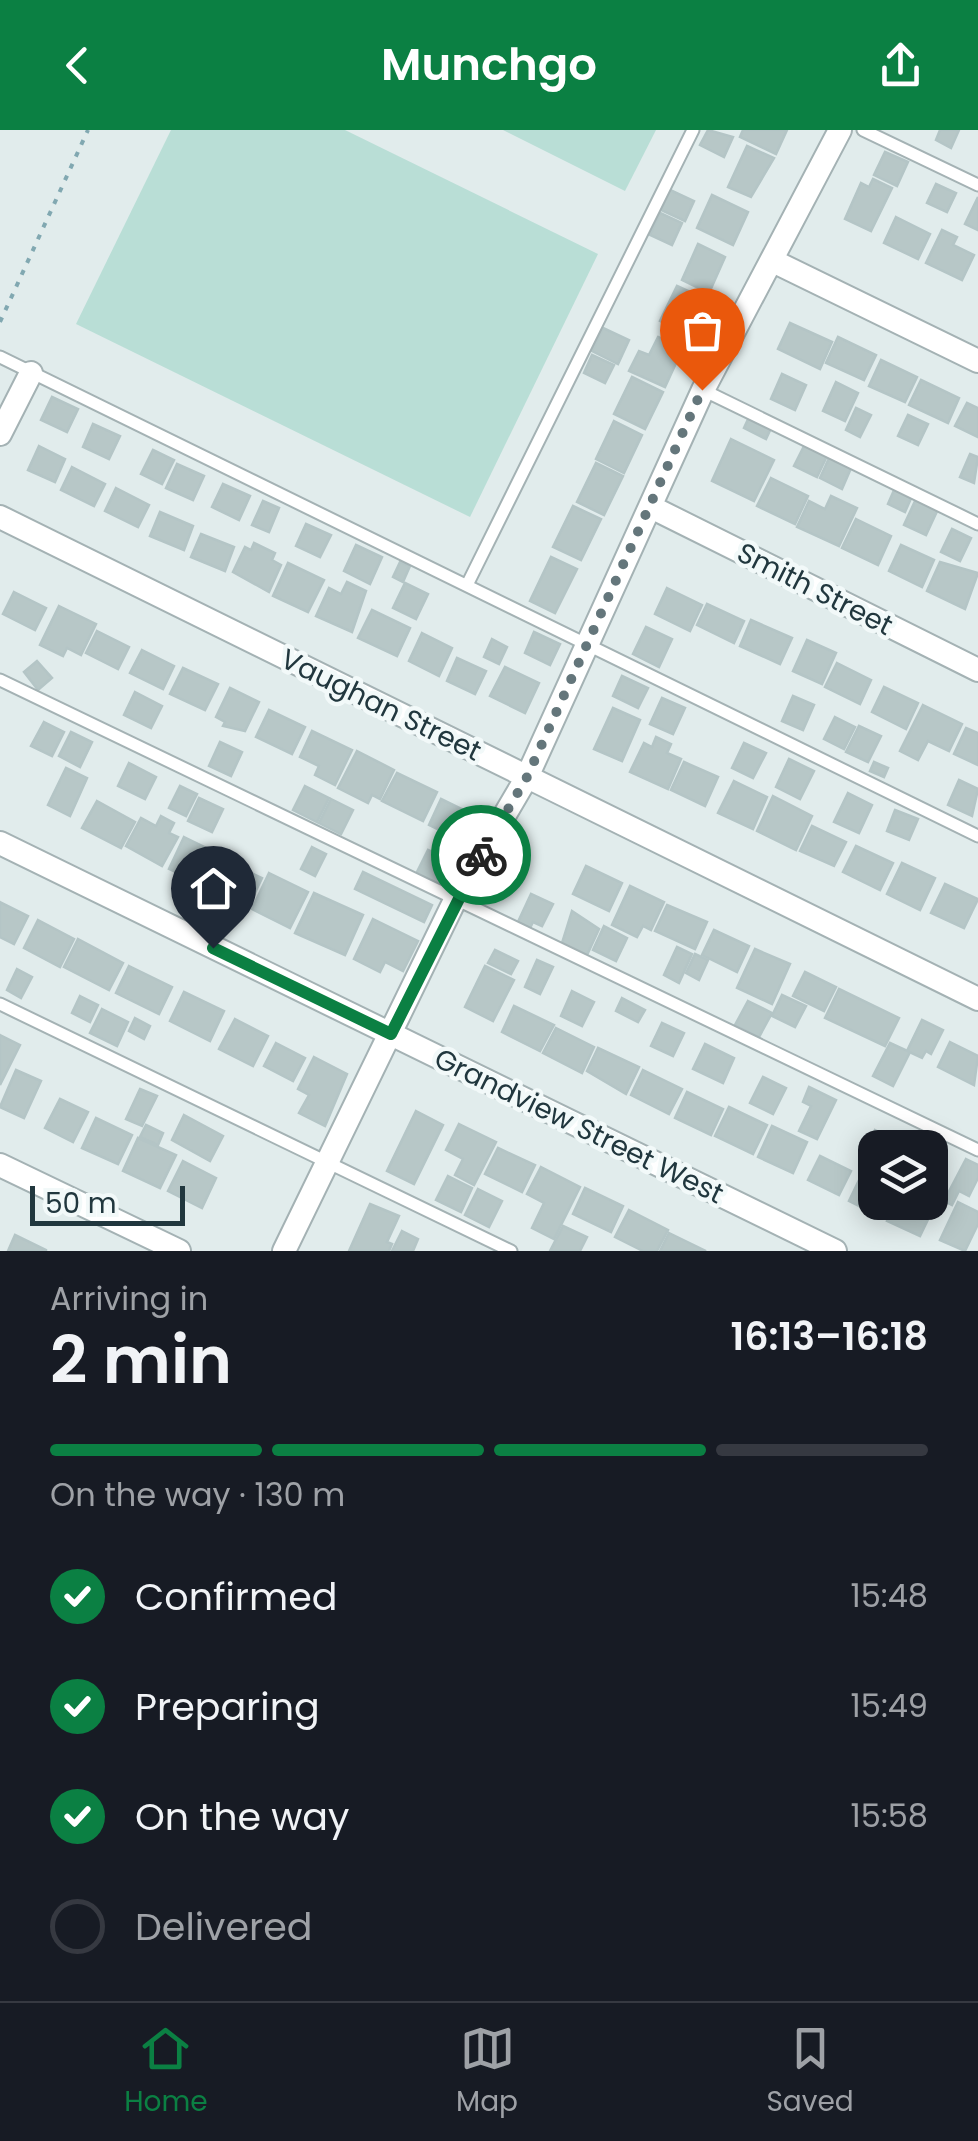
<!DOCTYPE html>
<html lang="en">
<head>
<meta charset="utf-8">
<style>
  body { margin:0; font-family:Poppins,sans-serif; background:#242831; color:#f1f3f6; height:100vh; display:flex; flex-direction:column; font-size:38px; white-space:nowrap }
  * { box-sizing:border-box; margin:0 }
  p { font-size:32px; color:#9ea1a6 }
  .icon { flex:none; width:55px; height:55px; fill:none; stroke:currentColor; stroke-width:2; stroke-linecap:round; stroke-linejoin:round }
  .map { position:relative; height:1121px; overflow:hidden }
  .details { display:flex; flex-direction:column; background:#171b24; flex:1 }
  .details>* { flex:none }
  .controls { position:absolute; left:858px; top:1000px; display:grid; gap:20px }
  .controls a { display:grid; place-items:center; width:90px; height:90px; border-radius:20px; background:#171b24; box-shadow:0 5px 25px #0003; font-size:50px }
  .scale { position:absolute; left:30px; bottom:25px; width:155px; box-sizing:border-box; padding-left:10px; border:5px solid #21373e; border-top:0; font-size:28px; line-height:35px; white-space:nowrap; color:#21373e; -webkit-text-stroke:8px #f2f9f9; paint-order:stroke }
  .pin { position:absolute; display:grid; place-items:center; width:85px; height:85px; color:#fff; margin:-102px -42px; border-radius:50% 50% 50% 0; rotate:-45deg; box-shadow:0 0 10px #0007 }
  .pin .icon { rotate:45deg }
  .courier { position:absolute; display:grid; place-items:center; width:100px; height:100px; margin:-50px; border:8px solid #0b8043; border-radius:50%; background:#fff; color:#222; box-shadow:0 2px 12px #0007 }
  .headline em { font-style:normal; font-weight:600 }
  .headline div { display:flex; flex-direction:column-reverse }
  .headline { display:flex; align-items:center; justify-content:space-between; height:170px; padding:0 50px }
  h1 { font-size:65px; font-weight:600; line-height:75px }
  .bar { display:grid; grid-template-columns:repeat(4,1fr); gap:15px 10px; align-content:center; height:120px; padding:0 50px }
  .bar i { height:12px; border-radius:8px; background:#363941 }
  .bar .current { background:#0b8043 }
  .bar p { grid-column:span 4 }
  ol { padding:0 50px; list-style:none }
  li { display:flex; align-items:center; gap:30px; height:110px }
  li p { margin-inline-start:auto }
  li .icon { padding:10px; border-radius:50%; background:#0b8043; color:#fff; stroke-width:4 }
  li:last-child { color:#9ea1a6 }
  li i { width:55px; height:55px; border:5px solid #363941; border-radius:50% }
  header { display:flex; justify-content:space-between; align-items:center; height:130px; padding:0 50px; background:#0b8043; color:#fff; font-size:45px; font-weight:600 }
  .tabs { display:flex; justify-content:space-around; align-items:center; height:140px; border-top:2px solid #363941; background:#171b24; font-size:28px; color:#9ea1a6 }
  .tabs a { display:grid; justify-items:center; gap:5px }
  .tabs .current { color:#0b8043 }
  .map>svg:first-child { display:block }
</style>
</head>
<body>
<header><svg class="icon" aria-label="back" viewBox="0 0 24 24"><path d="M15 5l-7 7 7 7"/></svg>Munchgo<svg class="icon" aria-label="share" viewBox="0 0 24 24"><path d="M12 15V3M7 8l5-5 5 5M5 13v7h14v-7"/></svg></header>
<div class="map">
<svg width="978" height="1121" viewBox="0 0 978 1121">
  <rect width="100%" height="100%" fill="#e1ecec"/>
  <g fill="#b9ded6">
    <path d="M171,0H345L598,124L470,387L76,194Z"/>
    <path d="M503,0H656L625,61Z"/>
  </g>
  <g fill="#b7c7c7" stroke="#b4c5c6" stroke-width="2.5">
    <path d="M708,0L733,7L724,27L700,15Z"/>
    <path d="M743,0H787L776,24L740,7Z"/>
    <path d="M940,0H959L951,18L936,10Z"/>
    <path d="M747,16L774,28L751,67L728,57Z"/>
    <path d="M885,22L908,32L897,56L874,45Z"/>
    <path d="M873,49L892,58L871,101L845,89L861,53L869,57Z"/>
    <path d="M936,54L956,63L947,82L927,73Z"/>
    <path d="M670,60L694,71L685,91L661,80Z"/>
    <path d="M712,65L748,82L733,115L697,98Z"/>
    <path d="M978,67V100L965,94Z"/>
    <path d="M660,83L682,93L672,115L650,105Z"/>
    <path d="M896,87L930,104L918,129L884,113Z"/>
    <path d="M942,100L957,107L953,115L974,125L962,150L926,133Z"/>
    <path d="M698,114L725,127L709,163L682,150Z"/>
    <path d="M677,156L706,169L689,205L660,191Z"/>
    <path d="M790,193L832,212L820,239L778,219Z"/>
    <path d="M603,198L629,210L618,234L592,221Z"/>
    <path d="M658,207L683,218L665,257L629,241L639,221L649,225Z"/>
    <path d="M838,207L876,225L864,250L826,233Z"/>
    <path d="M592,225L614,235L605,253L584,243Z"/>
    <path d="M881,230L917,247L905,272L869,256Z"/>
    <path d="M782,244L806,255L795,280L771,269Z"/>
    <path d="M632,247L663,262L645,299L614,284Z"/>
    <path d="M921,250L959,268L948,293L909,275Z"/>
    <path d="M836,252L858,263L845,291L823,281Z"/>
    <path d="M52,267L78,279L67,302L41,290Z"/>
    <path d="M967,273L978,278V307L955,296Z"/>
    <path d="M856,278L871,285L860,307L846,300Z"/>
    <path d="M750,285L772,296L766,309L744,298Z"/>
    <path d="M908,285L928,294L918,315L898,306Z"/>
    <path d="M614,291L642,305L624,343L596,329Z"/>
    <path d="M93,294L120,306L109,329L83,317Z"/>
    <path d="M731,309L774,330L754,371L712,351Z"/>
    <path d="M805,314L828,324L817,347L794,336Z"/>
    <path d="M39,316L65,329L55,352L28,340Z"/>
    <path d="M153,320L174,330L162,354L141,344Z"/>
    <path d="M970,324L978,327L974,353L960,347Z"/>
    <path d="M830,326L852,336L842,359L820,348Z"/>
    <path d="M596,333L623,346L604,385L577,372Z"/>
    <path d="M177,334L204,346L193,370L166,358Z"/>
    <path d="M72,337L105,354L94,376L61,360Z"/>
    <path d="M771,348L808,366L795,394L757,376Z"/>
    <path d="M223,354L250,366L239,390L212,377Z"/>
    <path d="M116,358L149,375L138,397L105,381Z"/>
    <path d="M895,358L912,366L905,382L888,374Z"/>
    <path d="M831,366L857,378L839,416L797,397L809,371L825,379Z"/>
    <path d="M916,369L938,379L926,405L904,395Z"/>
    <path d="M263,371L279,378L269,402L252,395Z"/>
    <path d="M573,376L601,389L581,430L553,417Z"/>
    <path d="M160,382L193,396L184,420L150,406Z"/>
    <path d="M856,389L891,406L878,435L842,418Z"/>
    <path d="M306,394L331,405L320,427L296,416Z"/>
    <path d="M952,399L971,408L960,431L941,422Z"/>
    <path d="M201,404L234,417L225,441L191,427Z"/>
    <path d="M254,413L275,423L272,430L281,435L269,462L233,442L245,417L251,420Z"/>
    <path d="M356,415L382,427L370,454L344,441Z"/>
    <path d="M901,415L934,430L922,457L889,441Z"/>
    <path d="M551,427L577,439L555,483L530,471Z"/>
    <path d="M400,432L410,436L403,452L393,447Z"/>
    <path d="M940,432L978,443L965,479L927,461Z"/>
    <path d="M288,433L324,450L308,482L273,466Z"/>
    <path d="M347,452L366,461L352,502L316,486L329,458L341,464Z"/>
    <path d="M405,453L428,464L416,489L393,478Z"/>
    <path d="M667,458L702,475L690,501L655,484Z"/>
    <path d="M14,462L46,478L35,500L3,484Z"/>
    <path d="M707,474L744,491L734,513L697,495Z"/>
    <path d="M59,476L96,494L81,525L67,518L63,526L40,515Z"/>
    <path d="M372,480L410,498L397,526L358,508Z"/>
    <path d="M751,490L792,508L780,534L740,516Z"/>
    <path d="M646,497L672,509L659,537L633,524Z"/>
    <path d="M97,501L129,517L118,539L86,523Z"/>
    <path d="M534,502L560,514L550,535L525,523Z"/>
    <path d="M422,503L452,518L439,546L409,531Z"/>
    <path d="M492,509L507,517L499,534L484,527Z"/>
    <path d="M807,510L836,523L822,554L793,541Z"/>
    <path d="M142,520L174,536L163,559L130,543Z"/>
    <path d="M457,528L486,541L475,564L447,551Z"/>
    <path d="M37,531L52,548L38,560L24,542Z"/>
    <path d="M837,533L871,550L860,574L825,557Z"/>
    <path d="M505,537L539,553L525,583L490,566Z"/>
    <path d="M183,538L218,554L205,580L170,564Z"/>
    <path d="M622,546L648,558L638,578L613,566Z"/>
    <path d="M884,557L918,573L906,599L872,582Z"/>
    <path d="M230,558L259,572L245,601L223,596L225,592L216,587Z"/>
    <path d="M135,562L162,576L151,598L124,585Z"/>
    <path d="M793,566L814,575L803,600L782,591Z"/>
    <path d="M662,568L685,578L673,604L650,594Z"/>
    <path d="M923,575L962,594L949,621L928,611L918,630L900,621Z"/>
    <path d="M613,578L640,590L622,631L594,619Z"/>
    <path d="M269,580L305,597L292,624L256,607Z"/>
    <path d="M835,587L855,597L844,619L824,609Z"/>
    <path d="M44,592L64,602L52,626L31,616Z"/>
    <path d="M859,596L881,606L868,632L846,622Z"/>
    <path d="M966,598L978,603V635L954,624Z"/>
    <path d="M312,601L352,620L335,655L315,645L319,636L300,627Z"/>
    <path d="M71,602L92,612L80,637L59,626Z"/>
    <path d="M656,607L671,614L667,623L681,629L668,659L630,642L644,613L652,617Z"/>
    <path d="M220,612L242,622L231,646L209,636Z"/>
    <path d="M744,613L766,623L753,648L732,638Z"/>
    <path d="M357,621L394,640L380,669L372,665L368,673L338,658Z"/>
    <path d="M789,629L814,641L800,669L776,657Z"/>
    <path d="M684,632L718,647L705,676L671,660Z"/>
    <path d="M874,632L888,638L884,647L870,641Z"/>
    <path d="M129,633L156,647L145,669L118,656Z"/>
    <path d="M66,638L87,648L70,686L48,675Z"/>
    <path d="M397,643L437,662L423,691L382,671Z"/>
    <path d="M959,650L978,659L972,686L948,675Z"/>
    <path d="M734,651L767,667L753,699L718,683Z"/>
    <path d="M180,656L197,664L186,686L169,678Z"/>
    <path d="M305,656L329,668L317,692L293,680Z"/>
    <path d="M848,663L872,675L859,703L834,692Z"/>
    <path d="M773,666L812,686L796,720L757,701Z"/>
    <path d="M199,668L223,679L212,702L188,691Z"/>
    <path d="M331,669L353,680L341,704L319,693Z"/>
    <path d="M441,669L470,683L458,709L429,695Z"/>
    <path d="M97,671L135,692L121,718L82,698Z"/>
    <path d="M895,680L918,689L909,710L887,701Z"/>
    <path d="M161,686L174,693L169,703L178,707L162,736L126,716L141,688L156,696Z"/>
    <path d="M812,696L846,712L834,736L800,721Z"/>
    <path d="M184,707L221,725L206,756L169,739Z"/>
    <path d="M856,716L893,733L880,760L843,742Z"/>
    <path d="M312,717L326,724L315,746L301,739Z"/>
    <path d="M428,720L453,732L442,756L416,744Z"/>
    <path d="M225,731L262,748L248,777L211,760Z"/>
    <path d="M902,733L935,748L920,780L887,764Z"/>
    <path d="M586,736L622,753L609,781L573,764Z"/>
    <path d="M363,742L432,775L424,792L355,759Z"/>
    <path d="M269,743L308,762L290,798L252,779Z"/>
    <path d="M945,754L978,769L964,798L931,783Z"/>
    <path d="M630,756L664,772L651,800L643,796L637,807L612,795Z"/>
    <path d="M314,763L363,785L345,825L295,803Z"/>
    <path d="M531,764L553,774L542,796L533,792L530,798L518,792Z"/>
    <path d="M0,772L28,786L14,814L0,807Z"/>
    <path d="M667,775L707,792L695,819L655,801Z"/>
    <path d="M572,781L599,799L587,825L562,813Z"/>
    <path d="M373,789L418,811L403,841L385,832L380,842L354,829Z"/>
    <path d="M38,790L74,809L60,837L24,818Z"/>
    <path d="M604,796L627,808L616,831L593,820Z"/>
    <path d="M714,800L749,816L737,842L702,825Z"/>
    <path d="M78,809L123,833L109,860L64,837Z"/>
    <path d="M677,817L692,824L679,853L664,845Z"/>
    <path d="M755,819L790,834L772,874L737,858Z"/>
    <path d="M495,820L518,831L511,844L488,833Z"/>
    <path d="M695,824L708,830L699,850L686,843Z"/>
    <path d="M537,830L553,837L540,864L525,857Z"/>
    <path d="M129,836L172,857L159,884L116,863Z"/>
    <path d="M485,836L514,850L493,891L465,877Z"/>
    <path d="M17,839L32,847L21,868L7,860Z"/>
    <path d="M805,842L836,857L824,881L793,866Z"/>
    <path d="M839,859L899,888L885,916L825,888Z"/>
    <path d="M572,861L594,872L582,896L561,886Z"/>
    <path d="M184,862L224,881L210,911L170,891Z"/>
    <path d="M782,865L806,876L795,897L772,886Z"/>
    <path d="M80,866L98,875L90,892L72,883Z"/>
    <path d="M622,868L645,880L638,892L616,881Z"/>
    <path d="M748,871L772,883L759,907L735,895Z"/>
    <path d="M514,876L554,895L540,921L502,902Z"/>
    <path d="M102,879L128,892L117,916L90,903Z"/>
    <path d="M135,888L150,896L144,909L129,901Z"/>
    <path d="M235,889L268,906L253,936L219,919Z"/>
    <path d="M922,890L943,900L931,924L926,921L922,928L907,921Z"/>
    <path d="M662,893L684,903L673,926L651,916Z"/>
    <path d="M556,898L594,917L582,943L543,923Z"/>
    <path d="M0,905L20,915L0,955Z"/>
    <path d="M950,912L978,926L974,955L938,937Z"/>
    <path d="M276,913L305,928L293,951L264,936Z"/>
    <path d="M890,913L910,922L893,956L873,946Z"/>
    <path d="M705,914L734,928L723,953L693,939Z"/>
    <path d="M598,918L639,937L626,964L587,941Z"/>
    <path d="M314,927L347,944L325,996L299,983L309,965L298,959Z"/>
    <path d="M16,940L41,951L24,988L0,977Z"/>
    <path d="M643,940L682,959L669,984L631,965Z"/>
    <path d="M763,947L786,958L773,984L750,973Z"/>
    <path d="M809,957L836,970L817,1009L799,1001L811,976L803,972Z"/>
    <path d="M140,959L157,966L142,996L126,989Z"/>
    <path d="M687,962L723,979L711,1005L675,988Z"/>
    <path d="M60,969L88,982L73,1012L45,998Z"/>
    <path d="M729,977L767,995L753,1024L715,1006Z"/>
    <path d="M416,981L443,995L414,1054L387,1041Z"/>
    <path d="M184,985L223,1006L210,1031L172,1010Z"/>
    <path d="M96,988L132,1005L118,1034L82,1018Z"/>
    <path d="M459,994L496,1012L474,1055L455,1045L463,1029L446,1020Z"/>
    <path d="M146,995L163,1003L158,1015L140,1007Z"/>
    <path d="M772,996L807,1012L793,1043L758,1027Z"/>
    <path d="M875,1000L885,1005L879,1018L869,1013Z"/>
    <path d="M138,1008L176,1025L160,1058L123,1041Z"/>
    <path d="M498,1018L535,1035L522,1062L485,1044Z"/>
    <path d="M820,1026L851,1041L839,1065L808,1050Z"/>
    <path d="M966,1029L978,1035V1048L969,1066L959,1061L952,1075L944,1071Z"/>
    <path d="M183,1031L216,1048L202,1078L168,1061Z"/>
    <path d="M541,1037L580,1057L554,1109L532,1098L544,1073L527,1064Z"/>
    <path d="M862,1044L875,1050V1072H888L881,1087L849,1071Z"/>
    <path d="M448,1046L472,1058L461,1082L436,1070Z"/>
    <path d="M585,1058L623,1076L611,1102L573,1084Z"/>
    <path d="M478,1059L502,1071L489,1097L465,1085Z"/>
    <path d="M896,1072H914L932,1081L920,1106L887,1091Z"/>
    <path d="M958,1072L978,1082V1094L965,1121L940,1110Z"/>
    <path d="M370,1074L399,1086L387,1112L392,1114L389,1121H349Z"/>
    <path d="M629,1080L668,1100L657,1121H643L615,1107Z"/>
    <path d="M563,1096L587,1107L580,1121H550Z"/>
    <path d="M402,1101L418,1109L413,1121H392Z"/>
    <path d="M669,1103L706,1121H660Z"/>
    <path d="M15,1105L46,1120V1121H8Z"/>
  </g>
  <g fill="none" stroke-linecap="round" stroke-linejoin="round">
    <g stroke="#a4b2b4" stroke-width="15">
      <g id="lane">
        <path d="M863,0L978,55"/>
        <path d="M0,227L978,706"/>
        <path d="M703,260L978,394"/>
        <path d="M467,455L693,0"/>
        <path d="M0,550L978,1020"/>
        <path d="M0,874L511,1121"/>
      </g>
    </g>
    <g stroke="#a4b2b4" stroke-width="26">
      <g id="street">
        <path d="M773,131L978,231"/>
        <path d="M0,304L31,243"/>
        <path d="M651,377L978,540"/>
        <path d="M0,387L978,869"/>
        <path d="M0,713L835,1121"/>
        <path d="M0,1035L179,1121"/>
        <path d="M284,1121L457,766L527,647L703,260L840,0"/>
      </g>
    </g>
    <path stroke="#81a8b1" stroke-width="4" stroke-dasharray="5 8" stroke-linecap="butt" d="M0,192L88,0"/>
    <use href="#lane" stroke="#fff" stroke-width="11"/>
    <use href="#street" stroke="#fff" stroke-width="22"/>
  </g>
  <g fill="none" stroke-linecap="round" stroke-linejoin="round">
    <path stroke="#64767b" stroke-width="10" stroke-dasharray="0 18" d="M481,725L527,647L702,260"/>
    <path stroke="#0b8043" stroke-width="12" d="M213,818L391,904L481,725"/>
  </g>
  <g text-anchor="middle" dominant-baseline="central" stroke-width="9" stroke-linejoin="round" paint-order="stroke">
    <g font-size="28" fill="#21373e" stroke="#f2f9f9">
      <text transform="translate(815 459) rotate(27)">Smith Street</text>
      <text transform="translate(381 575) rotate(26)">Vaughan Street</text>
      <text transform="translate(579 996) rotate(26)">Grandview Street West</text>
    </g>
  </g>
</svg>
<div class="controls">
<a><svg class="icon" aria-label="layers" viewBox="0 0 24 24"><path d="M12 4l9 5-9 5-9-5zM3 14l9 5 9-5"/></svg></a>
</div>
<div class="scale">50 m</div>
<div class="pin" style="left:702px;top:260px;background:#ea580c"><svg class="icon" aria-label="bag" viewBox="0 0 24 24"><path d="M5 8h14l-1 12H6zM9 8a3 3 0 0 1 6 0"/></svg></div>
<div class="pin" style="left:213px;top:818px;background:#1f2937"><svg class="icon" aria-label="home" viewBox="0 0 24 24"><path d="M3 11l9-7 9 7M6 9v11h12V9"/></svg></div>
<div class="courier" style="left:481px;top:725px"><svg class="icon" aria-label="bike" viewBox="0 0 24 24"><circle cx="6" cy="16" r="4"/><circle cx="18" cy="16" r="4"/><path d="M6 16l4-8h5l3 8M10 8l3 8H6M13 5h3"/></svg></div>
</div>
<section class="details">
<div class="headline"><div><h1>2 min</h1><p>Arriving in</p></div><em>16:13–16:18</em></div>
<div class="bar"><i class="current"></i><i class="current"></i><i class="current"></i><i></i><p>On the way · 130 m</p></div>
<ol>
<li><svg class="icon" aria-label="check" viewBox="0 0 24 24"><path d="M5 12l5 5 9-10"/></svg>Confirmed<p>15:48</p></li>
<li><svg class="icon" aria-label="check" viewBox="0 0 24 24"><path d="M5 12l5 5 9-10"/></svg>Preparing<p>15:49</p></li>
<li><svg class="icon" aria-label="check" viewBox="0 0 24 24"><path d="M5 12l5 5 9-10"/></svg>On the way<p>15:58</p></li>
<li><i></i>Delivered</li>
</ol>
</section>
<nav class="tabs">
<a class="current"><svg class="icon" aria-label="home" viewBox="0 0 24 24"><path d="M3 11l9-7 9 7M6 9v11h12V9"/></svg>Home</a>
<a><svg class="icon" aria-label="map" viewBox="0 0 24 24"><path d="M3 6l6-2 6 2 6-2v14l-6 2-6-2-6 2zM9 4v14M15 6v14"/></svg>Map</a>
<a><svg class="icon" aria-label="saved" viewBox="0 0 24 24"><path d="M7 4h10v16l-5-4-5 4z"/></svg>Saved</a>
</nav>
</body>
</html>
